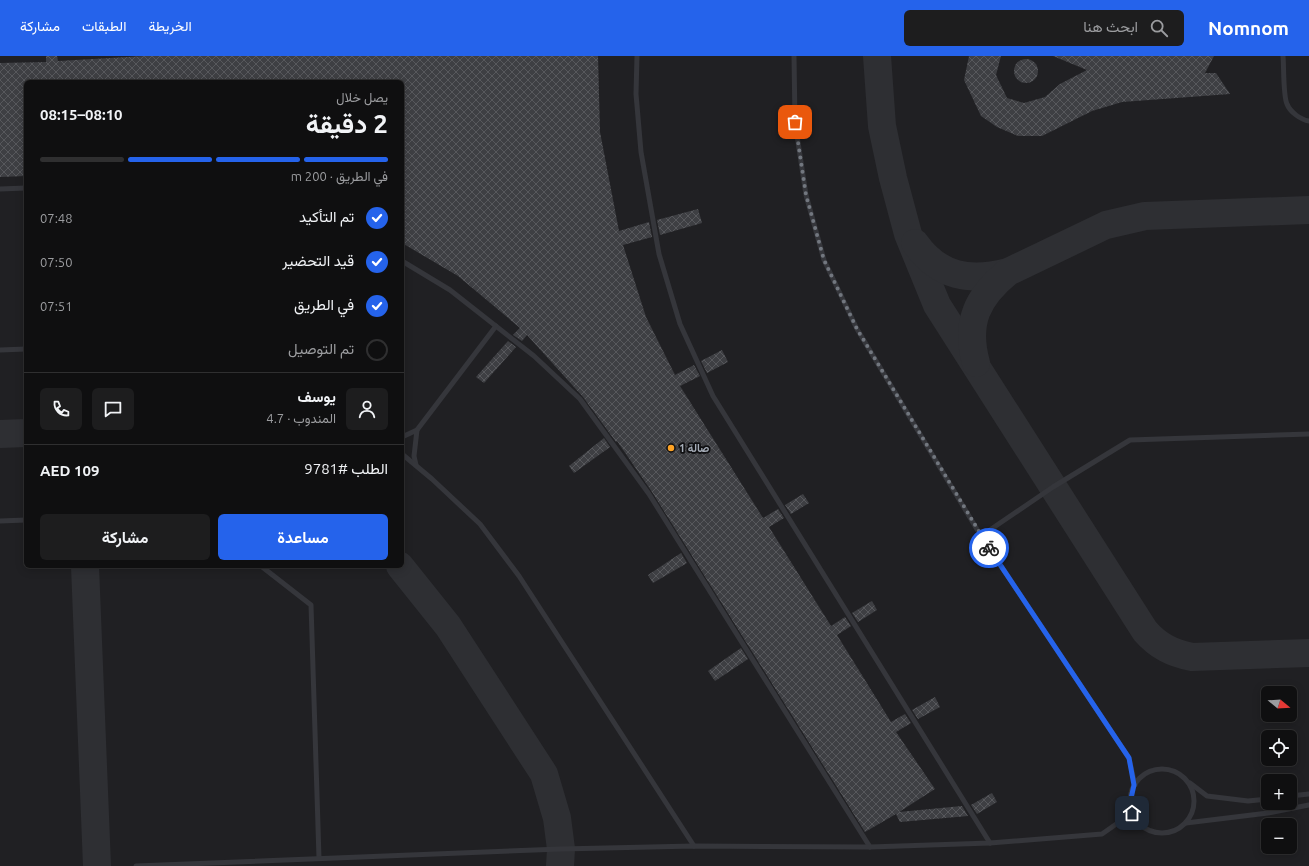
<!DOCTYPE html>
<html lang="ar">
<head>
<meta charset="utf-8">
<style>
  body { margin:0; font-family:Ubuntu,Vazirmatn,sans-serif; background:#1d1d1e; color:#f1f3f6; direction:rtl; height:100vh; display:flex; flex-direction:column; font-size:15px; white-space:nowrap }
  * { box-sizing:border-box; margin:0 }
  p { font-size:13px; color:#9b9c9f }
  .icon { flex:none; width:22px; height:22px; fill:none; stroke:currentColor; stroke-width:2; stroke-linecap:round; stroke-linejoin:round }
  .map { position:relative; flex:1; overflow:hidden; direction:ltr }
  .drawer { position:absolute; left:24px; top:24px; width:380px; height:488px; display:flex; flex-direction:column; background:#0f0f10; border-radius:6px; box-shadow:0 2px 10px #0003,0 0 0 1px #2f2f30; direction:rtl }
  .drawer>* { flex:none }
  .needle { width:26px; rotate:108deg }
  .buttons { position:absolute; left:1261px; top:630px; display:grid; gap:8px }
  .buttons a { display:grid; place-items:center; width:36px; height:36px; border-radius:6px; background:#0f0f10; box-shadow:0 2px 10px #0003,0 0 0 1px #2f2f30; font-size:20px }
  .pin { position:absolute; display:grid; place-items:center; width:34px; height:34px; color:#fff; margin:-17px; border-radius:8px; box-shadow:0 2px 6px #0006 }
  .courier { position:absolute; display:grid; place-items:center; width:40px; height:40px; margin:-20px; border:3px solid #2563eb; border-radius:50%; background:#fff; color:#222; box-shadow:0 1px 5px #0007 }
  .overview em { font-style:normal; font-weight:700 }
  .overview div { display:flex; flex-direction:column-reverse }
  .overview { display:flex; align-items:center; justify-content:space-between; height:68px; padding:0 16px }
  h1 { font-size:26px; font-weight:700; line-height:30px }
  .bar { display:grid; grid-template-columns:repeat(4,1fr); gap:6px 4px; align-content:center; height:48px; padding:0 16px }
  .bar i { height:5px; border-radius:3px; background:#2f2f30 }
  .bar .active { background:#2563eb }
  .bar p { grid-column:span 4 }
  .line { display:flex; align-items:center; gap:10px; padding:0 16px; border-top:1px solid #2f2f30 }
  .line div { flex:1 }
  .round { display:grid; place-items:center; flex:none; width:42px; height:42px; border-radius:6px; background:#1d1d1e }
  ol { padding:0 16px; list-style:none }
  li { display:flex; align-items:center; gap:12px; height:44px }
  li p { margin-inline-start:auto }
  li .icon { padding:4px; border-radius:50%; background:#2563eb; color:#fff; stroke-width:4 }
  li:last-child { color:#9b9c9f }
  li i { width:22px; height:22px; border:2px solid #2f2f30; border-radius:50% }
  .action { display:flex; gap:8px; margin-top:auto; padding:8px 16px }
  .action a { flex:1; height:46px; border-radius:6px; background:#2563eb; color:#fff; font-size:16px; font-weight:700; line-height:46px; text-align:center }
  .action a+a { background:#1d1d1e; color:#f1f3f6 }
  header { display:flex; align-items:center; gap:24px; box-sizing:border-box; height:56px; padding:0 20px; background:#2563eb; color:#fff }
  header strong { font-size:19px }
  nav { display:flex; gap:22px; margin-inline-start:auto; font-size:14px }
  .search { width:280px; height:36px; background:#1d1d1e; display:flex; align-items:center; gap:10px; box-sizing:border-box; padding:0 14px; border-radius:6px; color:#9b9c9f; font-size:15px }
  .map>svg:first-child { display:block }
</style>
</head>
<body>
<header>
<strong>Nomnom</strong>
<div class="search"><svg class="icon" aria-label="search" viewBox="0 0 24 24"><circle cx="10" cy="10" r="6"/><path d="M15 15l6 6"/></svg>ابحث هنا</div>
<nav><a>الخريطة</a><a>الطبقات</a><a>مشاركة</a></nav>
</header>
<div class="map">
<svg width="1309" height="810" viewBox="0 0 1309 810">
  <defs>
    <pattern id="building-cross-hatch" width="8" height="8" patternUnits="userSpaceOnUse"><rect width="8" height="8" fill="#3e3f43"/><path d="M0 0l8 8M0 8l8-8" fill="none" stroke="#57585c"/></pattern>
  </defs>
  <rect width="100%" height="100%" fill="#141416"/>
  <path fill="#202023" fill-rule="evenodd" d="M0,0H1309V810H0ZM26,26H402V510H26ZM1268,637H1290V659H1268ZM1268,681H1290V703H1268ZM1268,725H1290V747H1268ZM1268,769H1290V791H1268Z"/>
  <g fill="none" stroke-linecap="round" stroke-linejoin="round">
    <g stroke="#2e2f33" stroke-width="28">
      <path d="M877,0L882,70L893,122L908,178L937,249L1145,575C1158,590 1172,597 1192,601L1309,597"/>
      <path d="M915,187C939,221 970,226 1008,216"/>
      <path d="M976,307C965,267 977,241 1008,216L1106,169L1145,160L1309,154"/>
      <path d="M0,378L26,377"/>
      <path d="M85,510L97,810"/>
      <path d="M400,510L448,570L544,718L557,762L561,793L560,810"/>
    </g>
  </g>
  <g fill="url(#building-cross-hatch)">
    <path d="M46,0H57L58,5L145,0H598L600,76L619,175L649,166L652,181L623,189L646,261L675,319L694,309L700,320L680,330L763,462L778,453L784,462L769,471L831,570L845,561L851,570L837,579L891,666L905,658L911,667L896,676L935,733L899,756L962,750L968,760L900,766L896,758L865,776L652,436L617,385L616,386L583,341L527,279L522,285L513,279L520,272L458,220L402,187V26H26V120L0,121V7L46,6Z"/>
    <path d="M969,0H1001L996,19L1007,42L1024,47L1045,41L1060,28L1087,14L1053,0H1214L1205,17H1216L1230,38L1122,46L1092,55L1042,80H1018L997,71L981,60L964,24Z"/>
    <circle cx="1026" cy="15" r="12"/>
    <path d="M698,153L702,167L660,179L657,164Z"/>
    <path d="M508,285L516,291L484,327L476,321Z"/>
    <path d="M722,294L728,306L707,317L701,305Z"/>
    <path d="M604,382L610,391L574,417L569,410Z"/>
    <path d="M803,438L809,447L791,458L785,449Z"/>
    <path d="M681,497L687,507L653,527L648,519Z"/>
    <path d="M872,545L877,554L858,566L852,557Z"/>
    <path d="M741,592L748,603L715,625L708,615Z"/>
    <path d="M935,641L940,651L918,663L912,654Z"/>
    <path d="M992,737L997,746L977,758L971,749Z"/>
  </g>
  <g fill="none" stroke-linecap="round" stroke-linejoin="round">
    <g stroke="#35363b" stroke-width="5">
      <path d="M637,0L636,38L641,96L659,198L680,268L713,340L990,787"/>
      <path d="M794,0L795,66L806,139L824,204L857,273L981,480L1129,702L1135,729"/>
      <path d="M1283,0C1284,10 1283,40 1287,48C1290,56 1301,64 1309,65"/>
      <path d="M0,133L26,132"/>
      <path d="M402,205L450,234L534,300L580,343L649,438L870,791"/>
      <path d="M0,294L26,293"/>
      <path d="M417,374L496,270"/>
      <path d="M402,381L417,374L414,400L416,409"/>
      <path d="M402,398L432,423L480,468L519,520L694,790"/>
      <path d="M0,465L26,464"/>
      <path d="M981,480L1053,431L1130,384L1309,378"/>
      <path d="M261,510L311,549L319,802"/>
      <circle cx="1162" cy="745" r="32"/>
      <path d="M1190,727L1207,740L1248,745L1268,743"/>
      <path d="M1290,740L1309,738"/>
      <path d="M1186,767L1268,757L1309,749"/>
      <path d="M136,810L561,793L694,790L870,791L990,787L1102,778L1132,757"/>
    </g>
  </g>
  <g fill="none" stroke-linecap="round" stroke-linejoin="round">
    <path stroke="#72777f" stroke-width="4" stroke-dasharray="0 7.2" d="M795,66L806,139L824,204L857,273L989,492"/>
    <path stroke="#2563eb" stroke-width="5" d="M989,492L1129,702L1134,729L1130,747L1132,757"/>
  </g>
  <circle fill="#fda225" stroke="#0f0f11" stroke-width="1.5" cx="671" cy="392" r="4"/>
  <g text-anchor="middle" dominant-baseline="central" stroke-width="3.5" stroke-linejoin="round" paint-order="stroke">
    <g font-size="11" font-weight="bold" fill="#a5acb7" stroke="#0f0f11" text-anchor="start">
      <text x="679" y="392">صالة 1</text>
    </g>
  </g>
</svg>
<div class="buttons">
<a><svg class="needle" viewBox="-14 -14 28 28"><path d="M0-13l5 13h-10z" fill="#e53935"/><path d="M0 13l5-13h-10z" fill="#9b9c9f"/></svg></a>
<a><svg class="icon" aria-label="locate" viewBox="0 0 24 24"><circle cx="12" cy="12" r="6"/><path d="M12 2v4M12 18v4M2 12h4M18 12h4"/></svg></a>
<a>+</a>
<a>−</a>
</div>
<div class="pin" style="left:795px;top:66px;background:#ea580c"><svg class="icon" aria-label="bag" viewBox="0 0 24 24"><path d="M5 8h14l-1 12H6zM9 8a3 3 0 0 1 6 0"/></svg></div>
<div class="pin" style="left:1132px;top:757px;background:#1f2937"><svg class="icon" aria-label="home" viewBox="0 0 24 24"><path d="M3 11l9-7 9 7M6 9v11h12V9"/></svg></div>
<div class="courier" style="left:989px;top:492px"><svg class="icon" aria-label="bike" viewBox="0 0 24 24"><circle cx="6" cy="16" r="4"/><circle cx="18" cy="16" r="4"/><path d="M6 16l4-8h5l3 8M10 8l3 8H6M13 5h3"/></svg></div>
<section class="drawer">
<div class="overview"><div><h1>2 دقيقة</h1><p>يصل خلال</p></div><em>08:10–08:15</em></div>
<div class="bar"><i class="active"></i><i class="active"></i><i class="active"></i><i></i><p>في الطريق · 200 m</p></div>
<ol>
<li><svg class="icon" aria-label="check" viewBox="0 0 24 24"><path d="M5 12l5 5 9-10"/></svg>تم التأكيد<p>07:48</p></li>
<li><svg class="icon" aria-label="check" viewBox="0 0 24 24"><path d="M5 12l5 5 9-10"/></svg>قيد التحضير<p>07:50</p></li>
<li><svg class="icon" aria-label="check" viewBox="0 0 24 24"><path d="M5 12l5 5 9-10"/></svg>في الطريق<p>07:51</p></li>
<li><i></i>تم التوصيل</li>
</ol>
<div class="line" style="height:72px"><a class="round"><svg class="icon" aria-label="person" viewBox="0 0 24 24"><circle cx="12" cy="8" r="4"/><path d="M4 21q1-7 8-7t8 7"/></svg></a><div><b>يوسف</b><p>المندوب · 4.7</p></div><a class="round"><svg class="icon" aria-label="chat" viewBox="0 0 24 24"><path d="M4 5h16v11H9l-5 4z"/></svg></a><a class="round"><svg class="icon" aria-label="phone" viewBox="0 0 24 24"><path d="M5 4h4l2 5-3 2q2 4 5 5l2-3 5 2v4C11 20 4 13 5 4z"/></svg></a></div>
<div class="line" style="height:52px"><div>الطلب #9781</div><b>AED 109</b></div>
<div class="action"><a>مساعدة</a><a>مشاركة</a></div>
</section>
</div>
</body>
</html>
